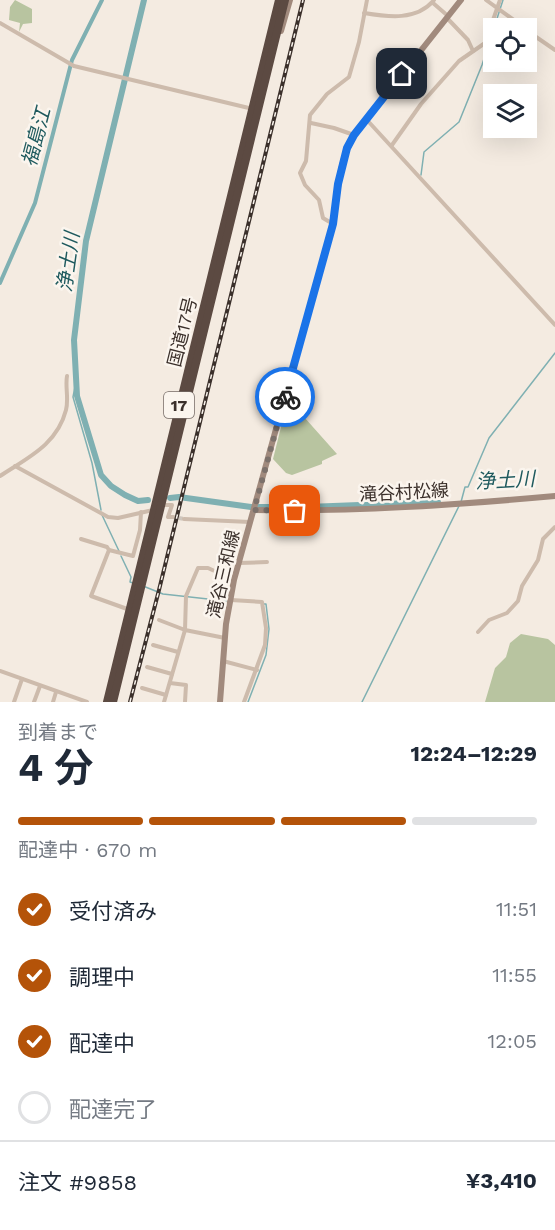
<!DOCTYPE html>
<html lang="ja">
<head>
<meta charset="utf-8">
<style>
  body { margin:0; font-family:"Work Sans","Noto Sans JP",sans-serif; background:#f2f2f3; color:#1f2937; height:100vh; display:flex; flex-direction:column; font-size:22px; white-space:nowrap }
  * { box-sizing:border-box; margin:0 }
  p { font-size:20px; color:#747a83 }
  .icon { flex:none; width:33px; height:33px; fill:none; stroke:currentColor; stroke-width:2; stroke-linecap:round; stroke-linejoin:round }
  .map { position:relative; height:702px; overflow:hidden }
  .details { display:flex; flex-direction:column; background:#fff; flex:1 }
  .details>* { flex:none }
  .tools { position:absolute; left:483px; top:18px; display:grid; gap:12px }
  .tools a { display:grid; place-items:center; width:54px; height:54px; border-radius:0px; background:#fff; box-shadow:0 6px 24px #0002; font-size:30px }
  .pin { position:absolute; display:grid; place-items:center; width:51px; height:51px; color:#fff; margin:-26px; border-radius:12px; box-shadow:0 3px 9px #0006 }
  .courier { position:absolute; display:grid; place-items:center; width:60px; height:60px; margin:-30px; border:4px solid #1a73e8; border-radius:50%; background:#fff; color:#222; box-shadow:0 2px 8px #0007 }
  .overview em { font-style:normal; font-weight:700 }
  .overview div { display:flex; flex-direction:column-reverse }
  .overview { display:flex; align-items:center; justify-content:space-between; height:102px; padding:0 18px }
  h1 { font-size:39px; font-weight:700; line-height:45px }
  .bar { display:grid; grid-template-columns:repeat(4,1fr); gap:9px 6px; align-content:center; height:72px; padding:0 18px }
  .bar i { height:8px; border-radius:4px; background:#e0e1e3 }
  .bar .current { background:#b45309 }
  .bar p { grid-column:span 4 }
  .line { display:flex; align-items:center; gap:15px; padding:0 18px; border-top:2px solid #e0e1e3 }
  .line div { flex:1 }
  ol { padding:0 18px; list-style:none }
  li { display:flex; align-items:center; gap:18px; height:66px }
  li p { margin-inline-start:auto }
  li .icon { padding:6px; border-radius:50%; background:#b45309; color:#fff; stroke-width:4 }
  li:last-child { color:#747a83 }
  li i { width:33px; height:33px; border:3px solid #e0e1e3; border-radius:50% }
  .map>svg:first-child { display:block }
</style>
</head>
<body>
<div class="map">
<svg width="555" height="702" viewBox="0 0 555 702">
  <rect width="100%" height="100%" fill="#f4ebe1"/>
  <g fill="#b8c4a0">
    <path d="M15,0L32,9V23L23,24L19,32L20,23L9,20L10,7Z"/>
    <path d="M288,399L337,454L322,461V464L292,475L286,473L273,459Z"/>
    <path d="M521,634L548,639L555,645V702H485L495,668L506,657L510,643Z"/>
  </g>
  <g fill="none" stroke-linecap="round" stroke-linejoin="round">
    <g stroke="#7fb0b2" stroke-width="1.5">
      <path d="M421,175L424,152L459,122L482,65L503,0"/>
      <path d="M75,387L73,397L92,463L101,510"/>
      <path d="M461,502L465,487H468L489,438L555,353"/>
      <path d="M102,515L119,551"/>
      <path d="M121,556L131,577L130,582L133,583"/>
      <path d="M143,586L163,594L226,601"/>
      <path d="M248,702L266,655L269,629L266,604H264"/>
      <path d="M362,702L459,506"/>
    </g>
    <path stroke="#7fb0b2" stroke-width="4" d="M0,283L35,203L72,60L102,0"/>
    <g stroke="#7fb0b2" stroke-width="6">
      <path d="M144,0L86,241L74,340L77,396L101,475L111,486L125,495L138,501L148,500"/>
      <path d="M170,498L179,497L251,507H291"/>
      <path d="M307,507L438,502"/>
    </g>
    <path stroke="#cfc6bd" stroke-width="4" stroke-dasharray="4 2" stroke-linecap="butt" d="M173,517L184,519"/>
    <g stroke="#cdbbac" stroke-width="4">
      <path d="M486,0L525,28"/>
      <path d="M433,3L448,16"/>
      <path d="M364,13C388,17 417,21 434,0"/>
      <path d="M447,18L468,40L473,51"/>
      <path d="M0,23L74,66L253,109"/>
      <path d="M526,30L555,50"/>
      <path d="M367,120L555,325"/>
      <path d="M311,123L334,128L354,135"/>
      <path d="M392,145L421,104L459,61L485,43L500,0"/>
      <path d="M333,224L323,218L319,200L305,185L300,173L306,161L310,115L327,94L349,77L359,42L367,0"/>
      <path d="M15,466L108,517L118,518L153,510"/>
      <path d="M0,476C27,458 57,445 66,410C69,399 65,387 67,376"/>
      <path d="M162,505H172L168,517H173"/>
      <path d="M184,519L250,522"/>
      <path d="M81,539L107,547L109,550L91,596L130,610"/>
      <path d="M109,550L133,556L140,530L141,512"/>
      <path d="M239,563L267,562"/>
      <path d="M231,600L262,602L266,628L265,645L244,702"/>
      <path d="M159,620L185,630L225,638"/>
      <path d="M478,632L489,620L507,613L518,601L522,586L538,560L543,539L555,527"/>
      <path d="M153,645L178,652"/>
      <path d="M223,661L257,670"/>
      <path d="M147,667L172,674"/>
      <path d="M0,671L87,702"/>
      <path d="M170,683L186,685L185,702"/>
      <path d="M142,688L166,695"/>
      <path d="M14,702L22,679"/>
      <path d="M34,702L40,686"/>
      <path d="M53,702L56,692"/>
      <path d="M164,702L185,630L186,596L198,568H208L234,580"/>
    </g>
    <g stroke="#a18a7d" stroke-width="6">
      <path d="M281,31L290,0"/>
      <path d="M254,510C355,512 455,505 555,496"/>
      <path d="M220,702L226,624L234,580L333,224C338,194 338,162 354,135L461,0"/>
    </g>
    <g stroke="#5c4a42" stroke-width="8">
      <path d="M107,702L279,0"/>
      <path d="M113,702L285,0"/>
    </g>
    <g stroke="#3b302b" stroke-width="4">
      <path id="rail" d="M130,702L159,590L303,0"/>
    </g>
    <use href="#rail" stroke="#fbf5ee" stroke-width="1.5" stroke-dasharray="4.5" stroke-linecap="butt"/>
  </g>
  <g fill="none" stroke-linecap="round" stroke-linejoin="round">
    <path stroke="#7c716b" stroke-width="6" stroke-dasharray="0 10.8" d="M285,397L254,510L295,511"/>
    <path stroke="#1a73e8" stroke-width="8" d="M285,397L333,224L338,184L347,148L354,135L402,74"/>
  </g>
  <g text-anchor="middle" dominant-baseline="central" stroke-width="5" stroke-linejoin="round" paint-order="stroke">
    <rect fill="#fbf5ee" stroke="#756b66" stroke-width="1.5" x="164" y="392" width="30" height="26" rx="4.5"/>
    <g font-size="16" font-weight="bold" fill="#3b302b">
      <text x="179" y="405">17</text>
    </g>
    <g font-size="18" fill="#3b302b" stroke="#fbf5ee">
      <text transform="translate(182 332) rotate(-76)">国道17号</text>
      <text transform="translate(404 492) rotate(-3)">滝谷村松線</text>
      <text transform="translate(223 574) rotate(-77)">滝谷三和線</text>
    </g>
    <g font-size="20" font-style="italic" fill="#1f5a5e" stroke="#fbf5ee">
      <text transform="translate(36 137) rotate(-75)">福島江</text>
      <text transform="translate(68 262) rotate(-82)">浄土川</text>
      <text transform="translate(505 480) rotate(-3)">浄土川</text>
    </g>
  </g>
</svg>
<div class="tools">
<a><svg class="icon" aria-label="locate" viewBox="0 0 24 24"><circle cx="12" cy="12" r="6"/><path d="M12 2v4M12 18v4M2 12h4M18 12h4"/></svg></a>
<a><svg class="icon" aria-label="layers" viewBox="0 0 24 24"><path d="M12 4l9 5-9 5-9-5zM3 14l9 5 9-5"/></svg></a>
</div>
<div class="pin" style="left:295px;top:511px;background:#ea580c"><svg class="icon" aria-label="bag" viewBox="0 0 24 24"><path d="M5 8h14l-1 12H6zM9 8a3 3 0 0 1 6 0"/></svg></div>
<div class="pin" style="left:402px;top:74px;background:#1f2937"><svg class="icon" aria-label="home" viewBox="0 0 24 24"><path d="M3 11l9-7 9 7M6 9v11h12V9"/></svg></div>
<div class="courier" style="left:285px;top:397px"><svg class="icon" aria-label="bike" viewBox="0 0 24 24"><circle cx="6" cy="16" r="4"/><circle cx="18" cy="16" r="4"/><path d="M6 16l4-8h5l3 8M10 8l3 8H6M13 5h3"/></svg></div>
</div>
<section class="details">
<div class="overview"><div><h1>4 分</h1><p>到着まで</p></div><em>12:24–12:29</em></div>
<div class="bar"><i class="current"></i><i class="current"></i><i class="current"></i><i></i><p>配達中 · 670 m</p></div>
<ol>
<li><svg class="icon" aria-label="check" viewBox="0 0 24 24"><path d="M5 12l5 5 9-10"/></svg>受付済み<p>11:51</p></li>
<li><svg class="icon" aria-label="check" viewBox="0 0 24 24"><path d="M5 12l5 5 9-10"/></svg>調理中<p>11:55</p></li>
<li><svg class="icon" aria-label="check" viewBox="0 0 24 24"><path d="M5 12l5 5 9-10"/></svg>配達中<p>12:05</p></li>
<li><i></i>配達完了</li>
</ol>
<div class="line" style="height:78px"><div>注文 #9858</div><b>¥3,410</b></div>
</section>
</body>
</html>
